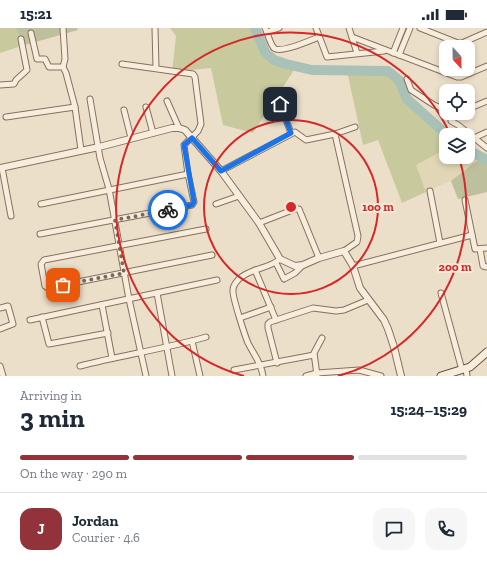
<!DOCTYPE html>
<html lang="en">
<head>
<meta charset="utf-8">
<style>
  body { margin:0; font-family:"Zilla Slab",serif; background:#f6f6f7; color:#1f2937; height:100vh; display:flex; flex-direction:column; font-size:15px; white-space:nowrap }
  * { box-sizing:border-box; margin:0 }
  p { font-size:13px; color:#747a83 }
  .icon { flex:none; width:22px; height:22px; fill:none; stroke:currentColor; stroke-width:2; stroke-linecap:round; stroke-linejoin:round }
  .map { position:relative; height:348px; overflow:hidden }
  .drawer { display:flex; flex-direction:column; background:#fff; flex:1 }
  .drawer>* { flex:none }
  .needle { width:26px; rotate:158deg }
  .fabs { position:absolute; left:439px; top:12px; display:grid; gap:8px }
  .fabs a { display:grid; place-items:center; width:36px; height:36px; border-radius:8px; background:#fff; box-shadow:0 2px 6px #0003; font-size:20px }
  .pin { position:absolute; display:grid; place-items:center; width:34px; height:34px; color:#fff; margin:-17px; border-radius:8px; box-shadow:0 2px 6px #0006 }
  .courier { position:absolute; display:grid; place-items:center; width:40px; height:40px; margin:-20px; border:3px solid #1a73e8; border-radius:50%; background:#fff; color:#222; box-shadow:0 1px 5px #0007 }
  .headline em { font-style:normal; font-weight:800 }
  .headline div { display:flex; flex-direction:column-reverse }
  .headline { display:flex; align-items:center; justify-content:space-between; height:68px; padding:0 20px }
  h1 { font-size:26px; font-weight:800; line-height:30px }
  .bar { display:grid; grid-template-columns:repeat(4,1fr); gap:6px 4px; align-content:center; height:48px; padding:0 20px }
  .bar i { height:5px; border-radius:3px; background:#e0e1e3 }
  .bar .current { background:#92333c }
  .bar p { grid-column:span 4 }
  .line { display:flex; align-items:center; gap:10px; padding:0 20px; border-top:1px solid #e0e1e3 }
  .line div { flex:1 }
  .round { display:grid; place-items:center; flex:none; width:42px; height:42px; border-radius:12px; background:#f6f6f7 }
  .status { display:flex; justify-content:space-between; align-items:center; height:28px; padding:0 20px; background:#fff; direction:ltr }
  .status svg { height:11px; fill:currentColor }
  .map>svg:first-child { display:block }
</style>
</head>
<body>
<div class="status"><b>15:21</b><svg viewBox="0 0 49 12"><path d="M0 12V9h3v3zM5 12V6h3v6zM10 12V3h3v9zM15 12V0h3v12zM26 1h20v11H26zM47 4h2v5h-2z"/></svg></div>
<div class="map">
<svg width="487" height="348" viewBox="0 0 487 348">
  <rect width="100%" height="100%" fill="#ecdfca"/>
  <path fill="#e1d7b7" d="M446,121V129H468V122L482,129L451,153L426,164L415,137Z"/>
  <g fill="#c8ca9e">
    <path d="M0,0H15L25,17L0,25Z"/>
    <path d="M170,0H255C267,29 266,29 296,39L253,105L223,97L211,40L172,44L176,8Z"/>
    <path d="M347,43H388L399,52L407,71L447,107H446V121L416,137L426,164L402,175L378,112L363,117Z"/>
  </g>
  <g fill="#bebf9c">
    <path d="M15,0H77L78,2L25,17Z"/>
    <path d="M482,129L487,132V164L458,171L451,153Z"/>
  </g>
  <g fill="none" stroke-linecap="round" stroke-linejoin="round">
    <g stroke="#aac1b8" stroke-width="10">
      <path d="M255,0L265,24L274,32L286,36L312,42L388,43L399,52L407,71L447,107"/>
      <path d="M468,122L487,132"/>
    </g>
    <g stroke="#87715f" stroke-width="7">
      <g id="minor">
        <path d="M155,0L156,40"/>
        <path d="M265,0C268,6 270,16 274,20C280,26 311,12 319,9"/>
        <path d="M316,0L327,29L384,23"/>
        <path d="M349,0L357,25"/>
        <path d="M420,0L458,15H462L487,4"/>
        <path d="M267,4L279,0"/>
        <path d="M31,5L37,31H45L49,39H63L66,45L75,79L81,122"/>
        <path d="M352,9L457,49H461L487,38"/>
        <path d="M393,25L403,0"/>
        <path d="M399,27L410,0"/>
        <path d="M122,36L193,46L195,49L201,96L198,103L184,117L188,146"/>
        <path d="M63,39L65,31L63,0"/>
        <path d="M407,51L411,62L434,77L446,82"/>
        <path d="M0,57L14,56L16,52L27,42L21,11"/>
        <path d="M90,71L100,130L109,161L129,271L146,348"/>
        <path d="M167,73L179,100"/>
        <path d="M280,76L291,105"/>
        <path d="M146,79L153,105"/>
        <path d="M468,81L487,73"/>
        <path d="M124,82L131,110"/>
        <path d="M459,85L451,89V93L458,97L487,120"/>
        <path d="M6,89L75,79"/>
        <path d="M335,106L358,208L357,214L344,223"/>
        <path d="M474,110L487,104"/>
        <path d="M2,140L11,188"/>
        <path d="M221,143L295,104L306,112L335,106L355,99"/>
        <path d="M430,163L440,215"/>
        <path d="M465,172L475,221L487,220"/>
        <path d="M216,176L239,168"/>
        <path d="M259,195L295,181H299L319,230"/>
        <path d="M206,201L44,232L41,236L45,258L48,260L212,227"/>
        <path d="M40,206L192,177L194,174L188,146L41,176"/>
        <path d="M480,221L483,238L487,239"/>
        <path d="M276,235L284,251L295,245L303,237"/>
        <path d="M353,238L472,207"/>
        <path d="M255,242L276,292"/>
        <path d="M157,265L172,348"/>
        <path d="M441,265L462,342"/>
        <path d="M102,277L112,330"/>
        <path d="M0,280L8,278L13,296L0,301"/>
        <path d="M42,289L49,316L108,305"/>
        <path d="M240,290L271,279"/>
        <path d="M30,292L217,252"/>
        <path d="M192,313L200,348"/>
        <path d="M277,335L268,300V296L270,294L313,280L336,283L344,282L368,272"/>
        <path d="M0,338L3,348"/>
        <path d="M80,338C122,327 165,321 206,309"/>
        <path d="M466,341L467,348"/>
        <path d="M234,342L314,327"/>
        <path d="M317,347L314,325L322,310"/>
        <path d="M263,348C261,334 254,327 248,315C245,308 232,268 233,262C233,257 236,254 239,251C250,240 269,241 280,231"/>
        <path d="M306,348L317,345L359,342L381,348"/>
      </g>
    </g>
    <g stroke="#87715f" stroke-width="8">
      <path id="tertiary" d="M0,140L99,119L172,100H179L185,102L221,143L259,195L280,231L295,238L303,237L319,230L344,223L353,238L360,260L384,292L388,301L394,319L401,348"/>
    </g>
    <g stroke="#695342" stroke-width="9">
      <path id="secondary" d="M441,348L470,339L487,324"/>
    </g>
    <use href="#minor" stroke="#f7eddc" stroke-width="5"/>
    <use href="#tertiary" stroke="#f7eddc" stroke-width="6"/>
    <use href="#secondary" stroke="#f7eddc" stroke-width="7"/>
  </g>
  <g fill="none" stroke-linecap="round" stroke-linejoin="round">
    <path stroke="#786a5d" stroke-width="4" stroke-dasharray="0 7.2" d="M63,257L124,245L115,192L168,182"/>
    <path stroke="#1a73e8" stroke-width="5" d="M168,182L192,177L194,174L184,117L192,110L221,143L291,105L280,76"/>
  </g>
  <g fill="none" stroke="#d62828" stroke-width="2">
    <circle cx="291" cy="179" r="87"/>
    <path d="M244 348A175 175 0 1 1 450 106M459 129A175 175 0 0 1 338 348"/>
  </g>
  <circle cx="291" cy="179" r="6" fill="#d62828" stroke="#f4ead9" stroke-width="2"/>
  <g font-size="12" text-anchor="middle" font-weight="bold" fill="#d62828" stroke="#f4ead9" stroke-width="4" stroke-linejoin="round" paint-order="stroke">
    <text x="378" y="183">100 m</text>
    <text x="455" y="243">200 m</text>
  </g>
</svg>
<div class="fabs">
<a><svg class="needle" viewBox="-14 -14 28 28"><path d="M0-13l5 13h-10z" fill="#e53935"/><path d="M0 13l5-13h-10z" fill="#747a83"/></svg></a>
<a><svg class="icon" aria-label="locate" viewBox="0 0 24 24"><circle cx="12" cy="12" r="6"/><path d="M12 2v4M12 18v4M2 12h4M18 12h4"/></svg></a>
<a><svg class="icon" aria-label="layers" viewBox="0 0 24 24"><path d="M12 4l9 5-9 5-9-5zM3 14l9 5 9-5"/></svg></a>
</div>
<div class="pin" style="left:63px;top:257px;background:#ea580c"><svg class="icon" aria-label="bag" viewBox="0 0 24 24"><path d="M5 8h14l-1 12H6zM9 8a3 3 0 0 1 6 0"/></svg></div>
<div class="pin" style="left:280px;top:76px;background:#1f2937"><svg class="icon" aria-label="home" viewBox="0 0 24 24"><path d="M3 11l9-7 9 7M6 9v11h12V9"/></svg></div>
<div class="courier" style="left:168px;top:182px"><svg class="icon" aria-label="bike" viewBox="0 0 24 24"><circle cx="6" cy="16" r="4"/><circle cx="18" cy="16" r="4"/><path d="M6 16l4-8h5l3 8M10 8l3 8H6M13 5h3"/></svg></div>
</div>
<section class="drawer">
<div class="headline"><div><h1>3 min</h1><p>Arriving in</p></div><em>15:24–15:29</em></div>
<div class="bar"><i class="current"></i><i class="current"></i><i class="current"></i><i></i><p>On the way · 290 m</p></div>
<div class="line" style="height:72px"><b class="round" style="background:#92333c;color:#fff">J</b><div><b>Jordan</b><p>Courier · 4.6</p></div><a class="round"><svg class="icon" aria-label="chat" viewBox="0 0 24 24"><path d="M4 5h16v11H9l-5 4z"/></svg></a><a class="round"><svg class="icon" aria-label="phone" viewBox="0 0 24 24"><path d="M5 4h4l2 5-3 2q2 4 5 5l2-3 5 2v4C11 20 4 13 5 4z"/></svg></a></div>
</section>
</body>
</html>
